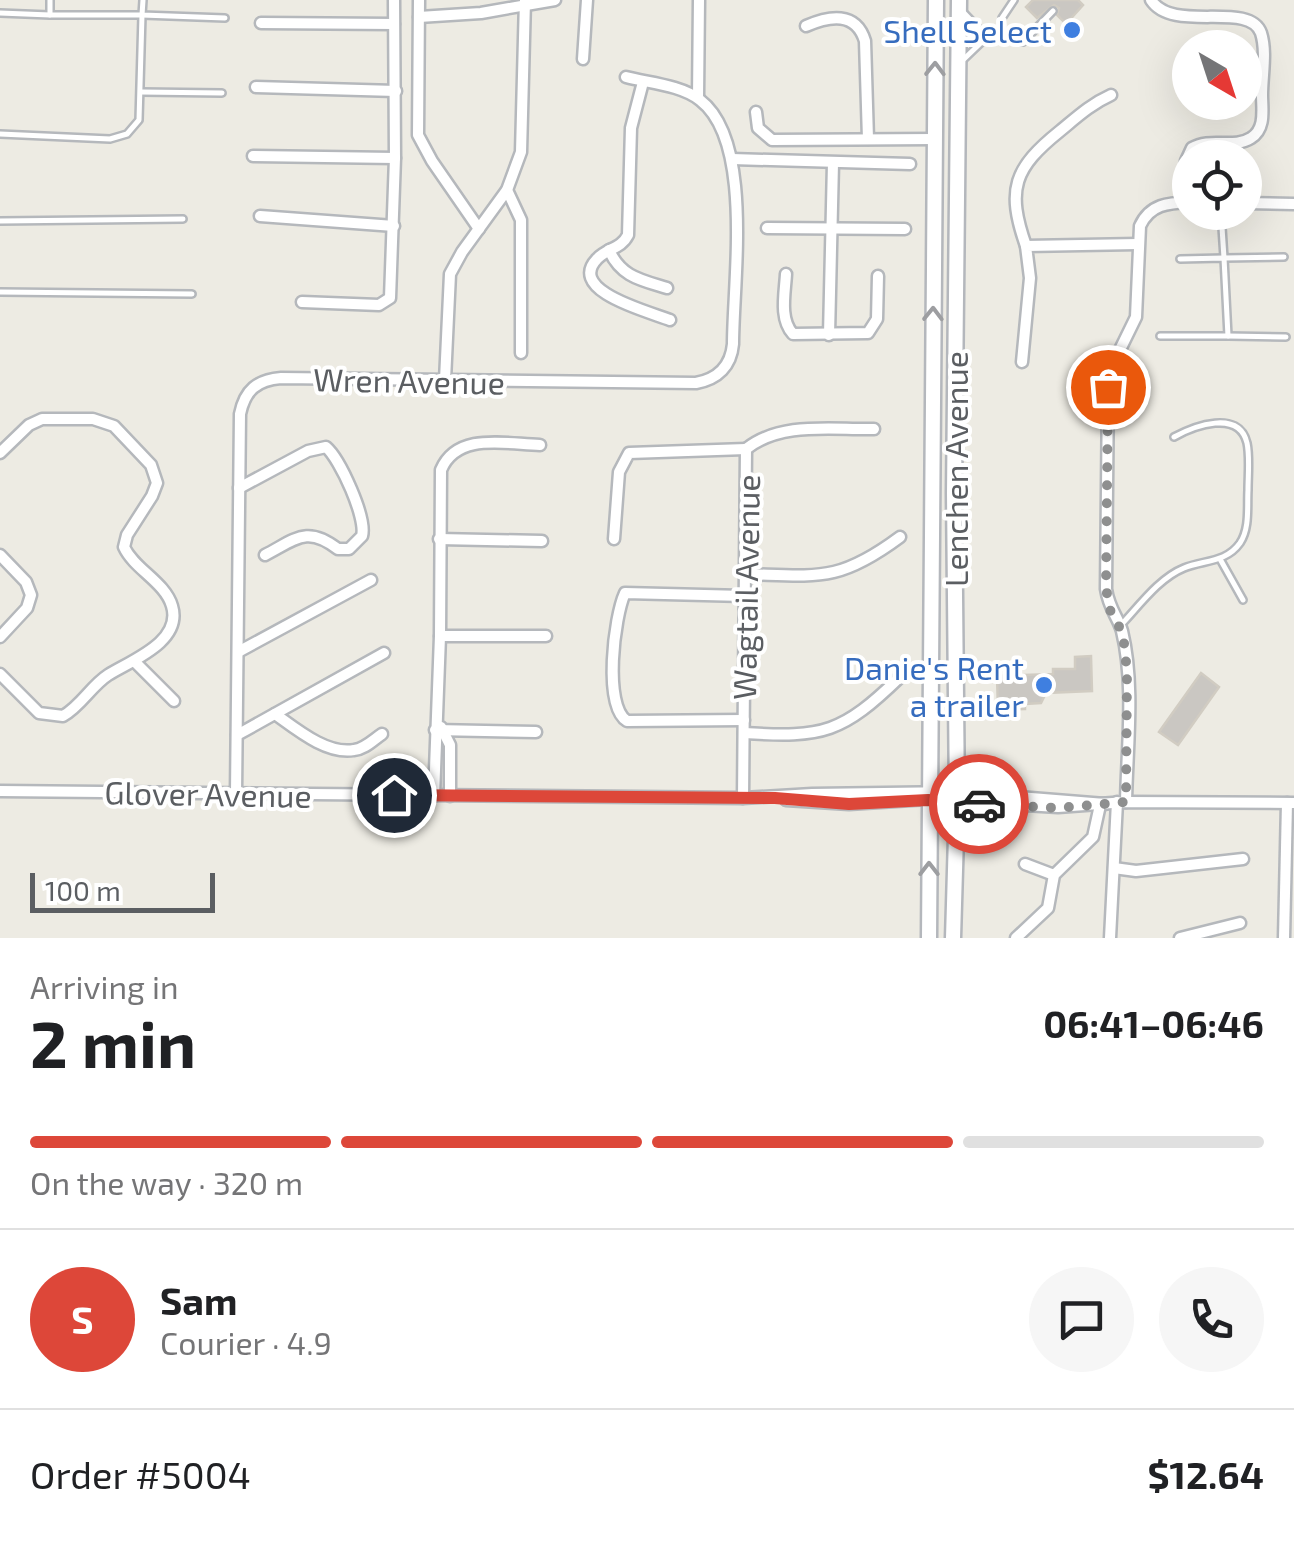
<!DOCTYPE html>
<html lang="en">
<head>
<meta charset="utf-8">
<style>
  body { margin:0; font-family:"Exo 2",sans-serif; background:#f6f6f6; color:#202124; height:100vh; display:flex; flex-direction:column; font-size:38px; white-space:nowrap }
  * { box-sizing:border-box; margin:0 }
  p { font-size:32px; color:#757577 }
  .icon { flex:none; width:55px; height:55px; fill:none; stroke:currentColor; stroke-width:2; stroke-linecap:round; stroke-linejoin:round }
  .map { position:relative; height:938px; overflow:hidden }
  .sheet { display:flex; flex-direction:column; background:#fff; flex:1 }
  .sheet>* { flex:none }
  .needle { width:65px; rotate:141deg }
  .fabs { position:absolute; left:1172px; top:30px; display:grid; gap:20px }
  .fabs a { display:grid; place-items:center; width:90px; height:90px; border-radius:50%; background:#fff; box-shadow:0 10px 40px #0002; font-size:50px }
  .scale { position:absolute; left:30px; bottom:25px; width:185px; box-sizing:border-box; padding-left:10px; border:5px solid #5b5e62; border-top:0; font-size:28px; line-height:35px; white-space:nowrap; color:#5b5e62; -webkit-text-stroke:8px #fff; paint-order:stroke }
  .pin { position:absolute; display:grid; place-items:center; width:85px; height:85px; color:#fff; margin:-42px; border:5px solid #fff; border-radius:50%; box-shadow:0 2px 10px #0007 }
  .courier { position:absolute; display:grid; place-items:center; width:100px; height:100px; margin:-50px; border:8px solid #dd4739; border-radius:50%; background:#fff; color:#222; box-shadow:0 2px 12px #0007 }
  .headline em { font-style:normal; font-weight:700 }
  .headline div { display:flex; flex-direction:column-reverse }
  .headline { display:flex; align-items:center; justify-content:space-between; height:170px; padding:0 30px }
  h1 { font-size:65px; font-weight:700; line-height:75px }
  .bar { display:grid; grid-template-columns:repeat(4,1fr); gap:15px 10px; align-content:center; height:120px; padding:0 30px }
  .bar i { height:12px; border-radius:8px; background:#e0e0e0 }
  .bar .active { background:#dd4739 }
  .bar p { grid-column:span 4 }
  .line { display:flex; align-items:center; gap:25px; padding:0 30px; border-top:2px solid #e0e0e0 }
  .line div { flex:1 }
  .round { display:grid; place-items:center; flex:none; width:105px; height:105px; border-radius:52px; background:#f6f6f6 }
  .map>svg:first-child { display:block }
</style>
</head>
<body>
<div class="map">
<svg width="1294" height="938" viewBox="0 0 1294 938">
  <rect width="100%" height="100%" fill="#edebe3"/>
  <g fill="#cac7c2" stroke="#d1ccc2" stroke-width="2.5">
    <path d="M1033,0H1078L1083,5L1066,24L1057,15L1059,8L1054,5L1037,18L1026,7Z"/>
    <path d="M1091,656L1092,691L1046,693L1041,703L1025,704V709L998,710L997,676L1053,674V669H1075V657Z"/>
    <path d="M1201,673L1219,687L1178,745L1159,732Z"/>
  </g>
  <g fill="none" stroke-linecap="round" stroke-linejoin="round">
    <g stroke="#b5b8bc" stroke-width="10">
      <g id="lane">
        <path d="M143,0L142,15L225,18"/>
        <path d="M0,13L50,15"/>
        <path d="M964,13L987,37L1023,42L1053,11"/>
        <path d="M999,39L1002,18L1014,0"/>
        <path d="M964,59L987,37"/>
        <path d="M141,92L222,93"/>
        <path d="M0,134L110,139L127,134L139,120L142,15H50V0"/>
        <path d="M1221,212L1224,258L1284,257"/>
        <path d="M0,221L183,219"/>
        <path d="M0,292L192,294"/>
        <path d="M1160,336H1228L1224,258L1180,259"/>
        <path d="M1228,336L1286,337"/>
        <path d="M1220,559L1243,600"/>
        <path d="M1121,625C1139,606 1159,578 1184,568C1203,560 1226,563 1240,543C1250,528 1247,507 1248,490C1248,475 1250,457 1247,443C1239,409 1194,426 1174,437"/>
      </g>
    </g>
    <g stroke="#b5b8bc" stroke-width="15">
      <g id="street">
        <path d="M419,0L418,135L432,161L479,229"/>
        <path d="M1151,0C1173,34 1249,0 1261,33C1267,52 1262,75 1262,95C1262,109 1266,129 1251,138C1234,149 1210,137 1192,148L1186,161L1184,202"/>
        <path d="M419,17L481,13L555,0"/>
        <path d="M261,23L394,24"/>
        <path d="M806,26C829,16 856,11 865,41L868,139"/>
        <path d="M583,59L587,0"/>
        <path d="M643,82L631,128L628,235C621,249 607,248 597,259C566,291 650,312 670,320"/>
        <path d="M256,87L396,91"/>
        <path d="M698,97L699,0"/>
        <path d="M756,112L758,128L772,140L935,139"/>
        <path d="M253,156L395,158"/>
        <path d="M732,159L910,164"/>
        <path d="M507,190L521,220V353"/>
        <path d="M1245,203L1294,204"/>
        <path d="M260,216L394,226"/>
        <path d="M767,228L905,229"/>
        <path d="M1026,246C1006,189 1014,168 1060,131C1077,117 1091,104 1111,95"/>
        <path d="M609,250C621,277 641,280 667,288"/>
        <path d="M786,274C785,293 779,319 793,334L868,333L877,319L878,276"/>
        <path d="M302,302L379,305L390,298L395,158L394,0"/>
        <path d="M829,335L833,163"/>
        <path d="M1022,362L1030,278L1026,246L1138,244"/>
        <path d="M445,380L450,274L462,252L507,190L521,152L525,0"/>
        <path d="M746,449C781,421 832,430 874,429"/>
        <path d="M0,453L29,425L42,419H93L114,426L151,465L157,483L152,496L127,535L124,547C134,569 165,582 172,606C183,642 130,661 108,675C91,686 81,706 63,716L39,713L0,674"/>
        <path d="M239,488L308,451L326,447C340,459 367,518 362,536L349,549H338C307,525 296,539 265,555"/>
        <path d="M439,539L542,541"/>
        <path d="M614,539L619,472L629,453L746,449"/>
        <path d="M0,555L26,582L31,595L27,608L0,637"/>
        <path d="M744,574C818,576 838,583 900,537"/>
        <path d="M440,636H546"/>
        <path d="M238,652L371,580"/>
        <path d="M135,662L174,701"/>
        <path d="M275,714C296,729 327,755 354,750C365,749 373,740 382,734"/>
        <path d="M744,720L627,721C603,706 614,617 625,593L744,596"/>
        <path d="M441,727L450,745V796"/>
        <path d="M435,730L536,732"/>
        <path d="M744,733C824,738 842,733 900,677"/>
        <path d="M237,735L384,653"/>
        <path d="M0,791L743,798L812,794L956,792L1105,804"/>
        <path d="M236,793L240,414C245,390 257,380 281,378L696,383C718,379 731,366 733,344C733,281 754,141 700,100C681,85 649,83 626,77"/>
        <path d="M434,796L440,636L441,470C457,432 505,444 540,445"/>
        <path d="M743,798L746,449"/>
        <path d="M786,800L849,804L928,799L1058,807L1126,802L1294,803"/>
        <path d="M1126,802C1127,747 1135,685 1122,631C1118,617 1109,609 1106,589L1108,387L1114,362L1136,317L1140,226C1150,204 1168,203 1190,202"/>
        <path d="M1025,864L1054,875"/>
        <path d="M1114,868L1136,871L1243,859"/>
        <path d="M1016,938L1048,908L1054,875L1093,837L1100,805"/>
        <path d="M1110,938L1117,802"/>
        <path d="M1180,938L1240,923"/>
        <path d="M1284,938L1287,803"/>
      </g>
    </g>
    <g stroke="#b4b7bc" stroke-width="19">
      <g id="secondary">
        <path d="M929,938L936,0"/>
        <path d="M953,938L957,802L954,493L959,0"/>
      </g>
    </g>
    <use href="#lane" stroke="#fff" stroke-width="5"/>
    <use href="#street" stroke="#fff" stroke-width="10"/>
    <use href="#secondary" stroke="#fff" stroke-width="14"/>
  </g>
  <defs><path id="oneway-chevron" d="M-2-3.5L2.5 0L-2 3.5" fill="none" stroke-width="1.6" stroke-linecap="round" stroke-linejoin="round" transform="scale(2.5)"/></defs>
  <g stroke="#9d9ea1">
    <use href="#oneway-chevron" transform="translate(935 69) rotate(-89)"/>
    <use href="#oneway-chevron" transform="translate(933 314) rotate(-89)"/>
    <use href="#oneway-chevron" transform="translate(929 869) rotate(-90)"/>
  </g>
  <g fill="none" stroke-linecap="round" stroke-linejoin="round">
    <path stroke="#8e8f8f" stroke-width="10" stroke-dasharray="0 18" d="M979,804L1058,808L1126,802L1127,671L1123,634L1110,610L1106,588L1108,387"/>
    <path stroke="#dd4739" stroke-width="12" d="M394,795L775,798L849,804L928,800L979,804"/>
  </g>
  <g fill="#3f7fe0" stroke="#fff" stroke-width="4">
    <circle cx="1072" cy="30" r="10"/>
    <circle cx="1044" cy="685" r="10"/>
  </g>
  <g text-anchor="middle" dominant-baseline="central" stroke-width="8" stroke-linejoin="round" paint-order="stroke">
    <g font-size="32" fill="#366cbe" stroke="#fff" text-anchor="end">
      <text x="1052" y="30">Shell Select</text>
      <text x="1024" y="667">Danie's Rent<tspan x="1024" dy="37">a trailer</tspan></text>
    </g>
    <g font-size="32" fill="#5b5e62" stroke="#fff">
      <text transform="translate(409 380) rotate(1)">Wren Avenue</text>
      <text transform="translate(955 469) rotate(-90)">Lenchen Avenue</text>
      <text transform="translate(745 587) rotate(-89)">Wagtail Avenue</text>
      <text transform="translate(208 793) rotate(1)">Glover Avenue</text>
    </g>
  </g>
</svg>
<div class="fabs">
<a><svg class="needle" viewBox="-14 -14 28 28"><path d="M0-13l5 13h-10z" fill="#e53935"/><path d="M0 13l5-13h-10z" fill="#757577"/></svg></a>
<a><svg class="icon" aria-label="locate" viewBox="0 0 24 24"><circle cx="12" cy="12" r="6"/><path d="M12 2v4M12 18v4M2 12h4M18 12h4"/></svg></a>
</div>
<div class="scale">100 m</div>
<div class="pin" style="left:1108px;top:387px;background:#ea580c"><svg class="icon" aria-label="bag" viewBox="0 0 24 24"><path d="M5 8h14l-1 12H6zM9 8a3 3 0 0 1 6 0"/></svg></div>
<div class="pin" style="left:394px;top:795px;background:#1f2937"><svg class="icon" aria-label="home" viewBox="0 0 24 24"><path d="M3 11l9-7 9 7M6 9v11h12V9"/></svg></div>
<div class="courier" style="left:979px;top:804px"><svg class="icon" aria-label="car" viewBox="0 0 24 24"><path d="M5 17H2v-5l4-1 3-4h7l3 4 3 1v5h-3M9 17h6M6 11h13"/><circle cx="7" cy="17" r="2"/><circle cx="17" cy="17" r="2"/></svg></div>
</div>
<section class="sheet">
<div class="headline"><div><h1>2 min</h1><p>Arriving in</p></div><em>06:41–06:46</em></div>
<div class="bar"><i class="active"></i><i class="active"></i><i class="active"></i><i></i><p>On the way · 320 m</p></div>
<div class="line" style="height:180px"><b class="round" style="background:#dd4739;color:#fff">S</b><div><b>Sam</b><p>Courier · 4.9</p></div><a class="round"><svg class="icon" aria-label="chat" viewBox="0 0 24 24"><path d="M4 5h16v11H9l-5 4z"/></svg></a><a class="round"><svg class="icon" aria-label="phone" viewBox="0 0 24 24"><path d="M5 4h4l2 5-3 2q2 4 5 5l2-3 5 2v4C11 20 4 13 5 4z"/></svg></a></div>
<div class="line" style="height:130px"><div>Order #5004</div><b>$12.64</b></div>
</section>
</body>
</html>
